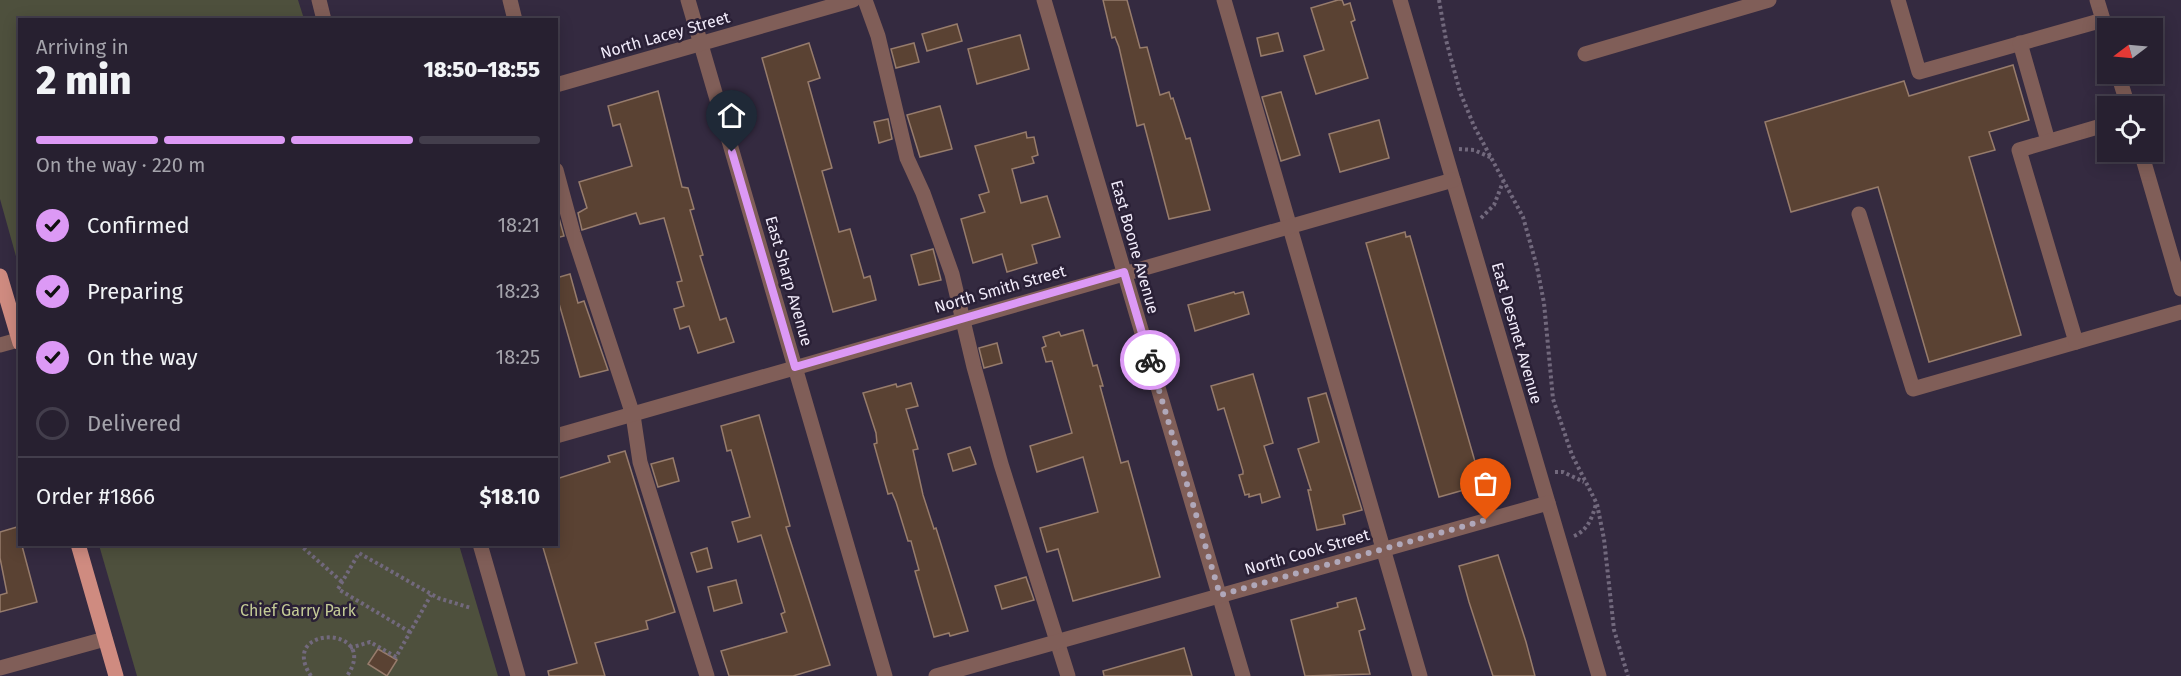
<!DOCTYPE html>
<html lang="en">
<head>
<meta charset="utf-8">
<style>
  body { margin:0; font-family:"Fira Sans",sans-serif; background:#332d3c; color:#f1f3f6; height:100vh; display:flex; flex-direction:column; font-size:22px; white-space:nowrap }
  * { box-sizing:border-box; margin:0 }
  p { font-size:20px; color:#a4a3ab }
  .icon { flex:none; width:33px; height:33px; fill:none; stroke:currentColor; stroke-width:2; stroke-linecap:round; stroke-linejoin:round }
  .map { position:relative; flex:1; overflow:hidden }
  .details { position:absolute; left:18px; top:18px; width:540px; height:528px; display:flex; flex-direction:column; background:#272030; border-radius:0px; box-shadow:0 3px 15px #0003,0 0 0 2px #433e4c }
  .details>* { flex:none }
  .needle { width:39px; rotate:254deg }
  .controls { position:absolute; left:2097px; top:18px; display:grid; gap:12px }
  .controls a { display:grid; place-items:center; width:66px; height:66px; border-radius:0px; background:#272030; box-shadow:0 3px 15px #0003,0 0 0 2px #433e4c; font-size:30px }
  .pin { position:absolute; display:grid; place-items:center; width:51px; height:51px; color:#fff; margin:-62px -26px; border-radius:50% 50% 50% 0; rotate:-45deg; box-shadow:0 0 6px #0007 }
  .pin .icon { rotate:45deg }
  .courier { position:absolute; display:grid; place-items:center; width:60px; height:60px; margin:-30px; border:4px solid #dc99f5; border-radius:50%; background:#fff; color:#222; box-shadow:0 2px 8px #0007 }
  .overview em { font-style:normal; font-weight:800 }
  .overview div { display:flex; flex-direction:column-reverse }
  .overview { display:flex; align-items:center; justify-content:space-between; height:102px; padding:0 18px }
  h1 { font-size:39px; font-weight:800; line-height:45px }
  .bar { display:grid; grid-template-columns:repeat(4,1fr); gap:9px 6px; align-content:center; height:72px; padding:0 18px }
  .bar i { height:8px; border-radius:4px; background:#433e4c }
  .bar .selected { background:#dc99f5 }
  .bar p { grid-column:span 4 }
  .line { display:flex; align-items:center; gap:15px; padding:0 18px; border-top:2px solid #433e4c }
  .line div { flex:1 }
  ol { padding:0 18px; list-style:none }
  li { display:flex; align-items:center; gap:18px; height:66px }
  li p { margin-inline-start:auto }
  li .icon { padding:6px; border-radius:50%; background:#dc99f5; color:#111; stroke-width:4 }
  li:last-child { color:#a4a3ab }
  li i { width:33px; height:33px; border:3px solid #433e4c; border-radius:50% }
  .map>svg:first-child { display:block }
</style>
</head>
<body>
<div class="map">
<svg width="2181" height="676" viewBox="0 0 2181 676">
  <rect width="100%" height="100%" fill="#342a40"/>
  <g fill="#4e503d">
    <path d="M0,0H298L304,19L20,20L19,267L0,199Z"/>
    <path d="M99,545H459L498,676H137Z"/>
  </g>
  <g fill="#5a4233" stroke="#977c6c" stroke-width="1.5">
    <path d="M1103,0H1127L1140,48L1147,47L1160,95L1169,92L1171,99L1173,98L1186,139L1190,138L1210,210L1169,219L1144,124L1137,126L1119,47L1115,37L1112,38Z"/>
    <path d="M1338,0H1342L1344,5L1350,3L1355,20L1351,22L1368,78L1316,94L1304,56L1324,50L1311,8Z"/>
    <path d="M957,24L962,41L927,51L922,34Z"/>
    <path d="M1278,33L1283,51L1261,56L1257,38Z"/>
    <path d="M1020,35L1029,69L977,84L968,49Z"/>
    <path d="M809,43L820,78L808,82L832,168L822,171L839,232L850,229L864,278L870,276L876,300L833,312L762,58Z"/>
    <path d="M914,43L919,62L896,68L891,49Z"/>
    <path d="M2013,65L2029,120L1989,132L1995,150L1969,157L2021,335L1929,362L1878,187L1791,212L1765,122L1904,81L1909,96Z"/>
    <path d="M658,91L682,187L688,188L694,209L690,210L703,255L700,256L720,320L726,318L734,342L698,353L689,326L680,329L674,309L684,306L677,282L682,281L664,218L640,224L636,213L582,230L578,213L587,208L579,182L632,166L620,124L613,126L608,106Z"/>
    <path d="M1281,92L1300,155L1281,161L1262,97Z"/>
    <path d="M940,106L952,149L920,157L907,115Z"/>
    <path d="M888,119L892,139L879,143L874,122Z"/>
    <path d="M1379,120L1389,158L1340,172L1329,134Z"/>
    <path d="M1026,132L1027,138L1034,137L1038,155L1032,157L1034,163L1012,169L1021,203L1047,196L1060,237L1032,245L1037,263L1007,272L1002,254L973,263L961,219L985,212L979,195L989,192L975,146Z"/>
    <path d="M559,218L564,236L556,238V219Z"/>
    <path d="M1405,232L1406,237L1410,236L1480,479L1476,480L1478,486L1439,497L1366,243Z"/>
    <path d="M933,249L941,280L919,285L911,255Z"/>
    <path d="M570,274L578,303L584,301L608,370L580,377L556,293V278Z"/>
    <path d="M1234,292L1235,294L1243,292L1249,314L1195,331L1188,305Z"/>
    <path d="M1083,330L1093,366L1097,365L1103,386H1100L1121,463L1128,461L1160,577L1073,601L1058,549L1047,552L1040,528L1098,512L1083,457L1037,472L1030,446L1072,433L1052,361L1046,362L1042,348L1046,346L1043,337L1059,332L1061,336Z"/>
    <path d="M997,343L1002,363L984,368L979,348Z"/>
    <path d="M1253,374L1273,443L1264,446L1280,497L1262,503L1260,494L1249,497V494L1245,495L1239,475L1243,474V471L1224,408L1218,410L1211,386Z"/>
    <path d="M911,383L918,406L906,409L918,449L913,450L923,495L934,529L936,528L968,631L950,636L949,633L934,637L932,630L915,571L919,570L911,541H908L896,502L892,493L888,494L874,444L877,443L876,433L863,393L896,384L897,387Z"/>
    <path d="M1326,393L1362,510L1343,515L1345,524L1317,530L1308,490H1311L1298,449L1319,442L1308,398Z"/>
    <path d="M759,415L790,526L786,527L830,665L793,676H729L721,651L787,632L781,614L785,612L761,535L738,542L732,522L750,517L731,450L727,451L721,426Z"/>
    <path d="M970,447L976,464L953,471L948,454Z"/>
    <path d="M625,451L675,612L646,621L648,629L595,643L605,676H549L548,671L577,663L542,544H556V479L610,462L608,456Z"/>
    <path d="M673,458L679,481L658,487L651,464Z"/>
    <path d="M17,527L37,602L0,612V595L7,593L0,558V532Z"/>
    <path d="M707,548L712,568L697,572L691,553Z"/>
    <path d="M1498,555L1526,642L1535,676H1493L1469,602L1459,566Z"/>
    <path d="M1026,577L1034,600L1002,609L995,586Z"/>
    <path d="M736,580L742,603L714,611L708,587Z"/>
    <path d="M1356,598L1365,629L1359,631L1370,674L1305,676L1291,620L1338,607L1337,603Z"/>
    <path d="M1184,648L1192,676H1104L1103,671Z"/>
    <path d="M378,649L397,660L387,676L368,664Z"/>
  </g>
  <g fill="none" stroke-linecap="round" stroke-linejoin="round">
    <g stroke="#72697d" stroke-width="4" stroke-dasharray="3 3" stroke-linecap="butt">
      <path d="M1439,0L1446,40L1460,92L1474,126L1523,217L1537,267L1544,303L1553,399L1572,455L1597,504L1604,539L1614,630L1628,676"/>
      <path d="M1459,149L1474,150L1492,158"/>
      <path d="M1481,218L1494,205L1503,182"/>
      <path d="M1555,472H1563L1584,482"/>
      <path d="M1574,536C1588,530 1592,518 1596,504"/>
      <path d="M299,544L342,582"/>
      <path d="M410,632L338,589L359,553L438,598L471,608"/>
      <path d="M350,648L370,642L396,657L431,595"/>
      <path d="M311,676C276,624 382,625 347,676"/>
    </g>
    <g stroke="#805e58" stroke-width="15">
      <path d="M319,0L324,20"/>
      <path d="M510,0L515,20"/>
      <path d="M688,0L885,676"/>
      <path d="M865,0L878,36L907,158L923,193L952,274L974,367L1001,464L1068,676"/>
      <path d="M1044,0L1243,676"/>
      <path d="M1224,0L1420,676"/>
      <path d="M1400,0L1599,676"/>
      <path d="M1898,0L1919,72L2103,20"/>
      <path d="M2097,0L2108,36"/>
      <path d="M2020,43L2048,141"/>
      <path d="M1585,54L1769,0"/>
      <path d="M2118,74L2128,106"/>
      <path d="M556,85L853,0"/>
      <path d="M2141,152L2181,289"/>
      <path d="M556,170L573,233L633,415L640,462L707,676"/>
      <path d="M1859,214L1913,389L2181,312"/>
      <path d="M2076,342L2019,150L2108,124"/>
      <path d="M0,345L18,340"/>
      <path d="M556,436L1453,180"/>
      <path d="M480,544L518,676"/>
      <path d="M0,668L105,639"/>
      <path d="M936,676L1548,503"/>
    </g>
    <g stroke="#cf8b80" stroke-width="15">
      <path d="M0,276L20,343"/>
      <path d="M78,544L116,676"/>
    </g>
  </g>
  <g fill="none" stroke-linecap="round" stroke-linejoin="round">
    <path stroke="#b0a8ba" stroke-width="6" stroke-dasharray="0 10.8" d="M1150,360L1220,595L1486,520"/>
    <path stroke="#dc99f5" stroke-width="8" d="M732,152L795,367L1124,272L1150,360"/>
  </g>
  <g text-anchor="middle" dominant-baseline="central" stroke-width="5" stroke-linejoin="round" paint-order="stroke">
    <g font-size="16" fill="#f2ecfb" stroke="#2a2036">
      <text transform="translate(665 35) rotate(-16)">North Lacey Street</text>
      <text transform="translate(1135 247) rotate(74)">East Boone Avenue</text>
      <text transform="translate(789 281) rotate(74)">East Sharp Avenue</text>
      <text transform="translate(1000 289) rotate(-16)">North Smith Street</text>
      <text transform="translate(1517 333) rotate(74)">East Desmet Avenue</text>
      <text transform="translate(1307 552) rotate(-16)">North Cook Street</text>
    </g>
    <g font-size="16" fill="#c4cb96" stroke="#2a2036">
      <text x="298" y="610">Chief Garry Park</text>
    </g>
  </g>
</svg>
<div class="controls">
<a><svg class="needle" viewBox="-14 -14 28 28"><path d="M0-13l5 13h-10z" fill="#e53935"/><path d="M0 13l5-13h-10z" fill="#a4a3ab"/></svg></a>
<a><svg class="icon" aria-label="locate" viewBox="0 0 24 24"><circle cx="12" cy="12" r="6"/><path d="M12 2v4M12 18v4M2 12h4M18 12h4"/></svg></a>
</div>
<div class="pin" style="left:1486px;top:520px;background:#ea580c"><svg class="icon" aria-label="bag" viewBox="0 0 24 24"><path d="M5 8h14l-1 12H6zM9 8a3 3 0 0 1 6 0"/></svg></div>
<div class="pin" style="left:732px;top:152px;background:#1f2937"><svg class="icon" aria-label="home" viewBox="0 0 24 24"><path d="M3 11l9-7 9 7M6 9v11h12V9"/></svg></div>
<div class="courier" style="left:1150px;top:360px"><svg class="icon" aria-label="bike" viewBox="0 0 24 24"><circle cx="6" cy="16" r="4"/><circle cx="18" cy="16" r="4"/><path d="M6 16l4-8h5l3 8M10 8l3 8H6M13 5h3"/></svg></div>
<section class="details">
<div class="overview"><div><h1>2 min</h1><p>Arriving in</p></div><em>18:50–18:55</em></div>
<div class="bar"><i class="selected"></i><i class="selected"></i><i class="selected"></i><i></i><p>On the way · 220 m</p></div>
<ol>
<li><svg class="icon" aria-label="check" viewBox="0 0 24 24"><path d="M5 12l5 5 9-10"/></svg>Confirmed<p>18:21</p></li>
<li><svg class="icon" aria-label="check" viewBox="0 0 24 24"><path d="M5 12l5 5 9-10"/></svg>Preparing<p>18:23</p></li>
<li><svg class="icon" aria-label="check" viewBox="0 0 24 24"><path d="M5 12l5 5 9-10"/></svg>On the way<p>18:25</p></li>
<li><i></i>Delivered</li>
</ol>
<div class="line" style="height:78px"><div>Order #1866</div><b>$18.10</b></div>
</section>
</div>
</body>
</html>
